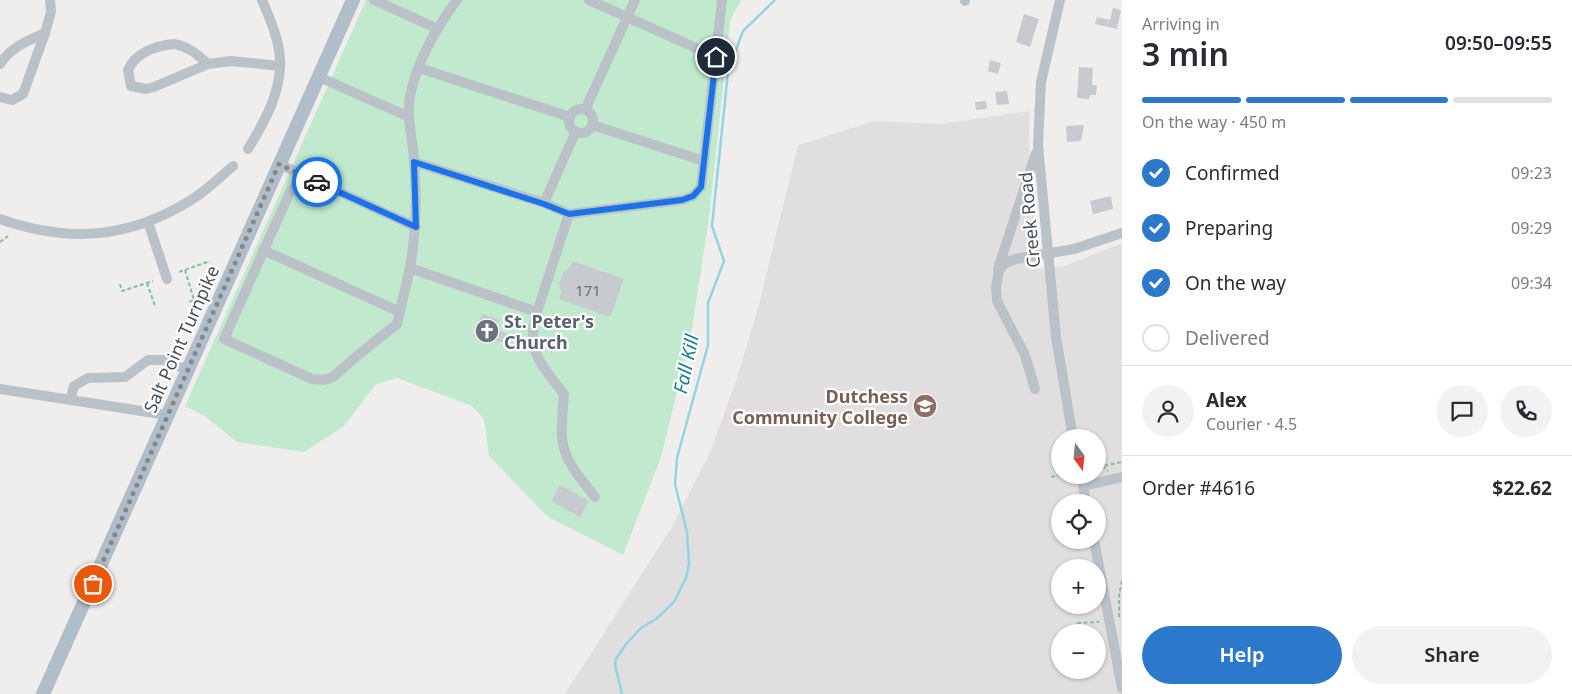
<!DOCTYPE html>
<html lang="en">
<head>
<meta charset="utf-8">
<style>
  body { margin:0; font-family:"Noto Sans",sans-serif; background:#f2f2f3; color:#2b2b33; height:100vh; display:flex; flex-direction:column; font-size:19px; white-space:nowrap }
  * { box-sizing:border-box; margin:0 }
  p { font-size:16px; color:#7c7c81 }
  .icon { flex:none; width:28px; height:28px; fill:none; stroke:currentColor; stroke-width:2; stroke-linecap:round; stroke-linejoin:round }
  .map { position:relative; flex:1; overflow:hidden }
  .side { display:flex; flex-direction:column; background:#fff; width:450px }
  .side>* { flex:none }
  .needle { width:32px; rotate:165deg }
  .buttons { position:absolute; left:1051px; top:429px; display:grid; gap:10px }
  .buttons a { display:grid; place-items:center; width:55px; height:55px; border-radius:50%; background:#fff; box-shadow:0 1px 4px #0004; font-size:25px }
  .pin { position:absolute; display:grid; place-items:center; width:42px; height:42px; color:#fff; margin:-21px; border:2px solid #fff; border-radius:50%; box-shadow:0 1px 5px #0007 }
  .courier { position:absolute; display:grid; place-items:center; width:50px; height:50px; margin:-25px; border:4px solid #1a73e8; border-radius:50%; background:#fff; color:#222; box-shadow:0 1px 6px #0007 }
  .summary em { font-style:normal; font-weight:600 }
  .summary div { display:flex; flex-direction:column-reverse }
  .summary { display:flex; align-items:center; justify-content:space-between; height:85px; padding:0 20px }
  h1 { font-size:32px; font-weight:600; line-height:38px }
  .bar { display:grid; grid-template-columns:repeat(4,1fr); gap:8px 5px; align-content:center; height:60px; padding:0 20px }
  .bar i { height:6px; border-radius:4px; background:#e1e1e2 }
  .bar .active { background:#2c79cb }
  .bar p { grid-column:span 4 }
  .line { display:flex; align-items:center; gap:12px; padding:0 20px; border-top:1px solid #e1e1e2 }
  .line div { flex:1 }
  .round { display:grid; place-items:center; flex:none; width:52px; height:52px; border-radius:26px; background:#f2f2f3 }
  ol { padding:0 20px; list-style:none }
  li { display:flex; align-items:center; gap:15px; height:55px }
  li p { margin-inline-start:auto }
  li .icon { padding:5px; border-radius:50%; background:#2c79cb; color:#fff; stroke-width:4 }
  li:last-child { color:#7c7c81 }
  li i { width:28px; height:28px; border:2px solid #e1e1e2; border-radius:50% }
  .action { display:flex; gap:10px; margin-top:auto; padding:10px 20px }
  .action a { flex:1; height:58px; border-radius:30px; background:#2c79cb; color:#fff; font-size:20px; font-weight:600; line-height:58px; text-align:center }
  .action a+a { background:#f2f2f3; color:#2b2b33 }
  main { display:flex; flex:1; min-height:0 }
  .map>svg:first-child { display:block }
</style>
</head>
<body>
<main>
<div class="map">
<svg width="1122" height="694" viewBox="0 0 1122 694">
  <rect width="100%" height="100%" fill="#f0eded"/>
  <path fill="#e0dede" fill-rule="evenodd" d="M1030,111L1029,135L1037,269L1065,266L1122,243V694H565L673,525L711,450L738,375L758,308L798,145L875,121L941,124ZM1060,438H1098V475H1060ZM1060,502H1098V540H1060ZM1060,568H1098V605H1060ZM1060,632H1098V670H1060Z"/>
  <path fill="#c0e9ce" d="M366,0H741L730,21L709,218L691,335L661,457L623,555L548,517L489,456L484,419L472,406L397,378L376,384L344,426L304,452L237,442L203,415L185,406Z"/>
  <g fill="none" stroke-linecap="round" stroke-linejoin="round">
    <path stroke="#91d5e2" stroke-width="2.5" d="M622,694L615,665L616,659L626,644L641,628L656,619L674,602L686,578L689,564L687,532L675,484L677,458L708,345V303L724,261L712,226L728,72L743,31L775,0"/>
  </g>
  <g fill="#c7cacf">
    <path d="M1113,8L1121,10L1117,29L1095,24L1097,17L1110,20Z"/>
    <path d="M1024,14L1039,19L1030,47L1016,42Z"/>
    <path d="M990,60L1001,63L998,74L988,71Z"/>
    <path d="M1079,67L1093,68L1092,85H1097L1096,95H1090L1089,99L1077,98Z"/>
    <path d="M1007,91L1009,104L997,105L995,92Z"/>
    <path d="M986,101L987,109L976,110L975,102Z"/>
    <path d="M1084,125L1081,141L1067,142L1066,126Z"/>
    <path d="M1111,196L1113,209L1093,214L1090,201Z"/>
    <path d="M572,261L624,279L610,317L559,299L561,293L559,283L563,273L571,266Z"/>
    <path d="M482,314L499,320L495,329L509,334L506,344L492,339L490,342L474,336Z"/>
    <path d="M560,485L589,501L580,517L551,501Z"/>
  </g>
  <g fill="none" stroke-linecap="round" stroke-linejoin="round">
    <g stroke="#7cc39c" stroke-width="2" stroke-dasharray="4 2.5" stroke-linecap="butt">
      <path d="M0,242L8,236"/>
      <path d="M185,270L194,300L189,302"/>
      <path d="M179,272L210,261"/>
      <path d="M147,283L155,306"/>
      <path d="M120,284L122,291L153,281"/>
      <path d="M1102,466L1108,471"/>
      <path d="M1098,467L1122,462"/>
      <path d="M1051,477L1060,475"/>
      <path d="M1119,617V596L1122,580"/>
      <path d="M1077,623L1099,622"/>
    </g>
    <g stroke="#bac2c8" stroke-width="10">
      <path d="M374,0L438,29"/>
      <path d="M457,0C436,28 417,61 410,96C406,117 413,140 414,161C417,197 416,233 410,268L537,312C525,351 541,364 564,394C563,408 561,424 562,438C564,461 581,479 595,497"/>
      <path d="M589,0L716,57"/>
      <path d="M1060,0L1041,82L1038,145L1056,337L1073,438"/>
      <path d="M965,1V0"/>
      <path d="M45,33L51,12L50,0"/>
      <path d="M174,44C189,47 197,54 208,64L154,87L146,89L131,86L128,70C136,52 155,46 174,44Z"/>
      <path d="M0,64C11,47 27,41 45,33L23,94L12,100L0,97"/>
      <path d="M208,64L231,61L280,66"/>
      <path d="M419,68L570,117"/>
      <path d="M319,77L409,117"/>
      <circle cx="581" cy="121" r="12"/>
      <path d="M585,110L635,0"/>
      <path d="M592,125L704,161"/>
      <path d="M248,149C264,123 282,91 280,59C279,39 270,19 262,0"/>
      <path d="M414,162L544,203L569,214L682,200L693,196L701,187L722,0"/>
      <path d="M279,164L416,227"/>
      <path d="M305,176L290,192L224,339L312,379L324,380L333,377L358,355L397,324L410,268"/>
      <path d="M544,203L576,131"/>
      <path d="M0,219C68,243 129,239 191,200C206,191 219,178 233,166"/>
      <path d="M148,222L167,279"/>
      <path d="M263,250L400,312"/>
      <path d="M998,269L1036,153"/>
      <path d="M537,312L569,214"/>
      <path d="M0,389L167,415"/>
      <path d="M1035,389L1025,355L997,301L996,287L999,270L1005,263L1015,259L1074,249L1122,233"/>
      <path d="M70,400L74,386L88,378L125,377L148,360H163L188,370"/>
      <path d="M1081,475L1086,502"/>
      <path d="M1083,486L1122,477"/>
      <path d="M1094,540L1122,688"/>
    </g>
    <path stroke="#b0bec9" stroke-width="14" d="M43,694L353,0"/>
  </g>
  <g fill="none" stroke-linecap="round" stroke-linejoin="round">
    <path stroke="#82888c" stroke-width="5" stroke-dasharray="0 9" d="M93,584L279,164L317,182"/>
    <path stroke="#1a73e8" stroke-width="6" d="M317,182L416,227L414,162L544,204L569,214L682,200L693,196L701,187L716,57"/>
  </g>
  <defs>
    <g id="church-disc" transform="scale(1.25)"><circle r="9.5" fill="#6b7280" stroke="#fff"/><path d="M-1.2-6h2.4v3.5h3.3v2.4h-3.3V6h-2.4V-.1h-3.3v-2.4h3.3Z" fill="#fff"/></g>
    <g id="university-disc" transform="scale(1.25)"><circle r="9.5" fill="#8d6e63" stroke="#fff"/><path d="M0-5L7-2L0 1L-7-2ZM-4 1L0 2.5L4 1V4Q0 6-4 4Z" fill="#fff"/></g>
  </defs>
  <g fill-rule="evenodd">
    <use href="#church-disc" x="487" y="331"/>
    <use href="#university-disc" x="925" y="406"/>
  </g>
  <g text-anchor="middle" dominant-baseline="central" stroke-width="4.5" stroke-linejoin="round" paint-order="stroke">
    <g font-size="15" fill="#676f76">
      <text x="588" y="290">171</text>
    </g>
    <g font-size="18" fill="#475158" stroke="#fff">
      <text transform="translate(1029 220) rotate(-95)">Creek Road</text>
      <text transform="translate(181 339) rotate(-66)">Salt Point Turnpike</text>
    </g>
    <g font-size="18" font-weight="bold" fill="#5b616d" stroke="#fff" text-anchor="start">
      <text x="504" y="321">St. Peter's<tspan x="504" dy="21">Church</tspan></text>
    </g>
    <g font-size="18" font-weight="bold" fill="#785e54" stroke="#fff" text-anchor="end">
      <text x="908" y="396">Dutchess<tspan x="908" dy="21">Community College</tspan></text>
    </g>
    <g font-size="19" font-style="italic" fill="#1a7e90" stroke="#fff">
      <text transform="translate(686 364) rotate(-78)">Fall Kill</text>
    </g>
  </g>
</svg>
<div class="buttons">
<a><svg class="needle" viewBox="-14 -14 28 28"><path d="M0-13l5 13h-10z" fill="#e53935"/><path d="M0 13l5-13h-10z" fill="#7c7c81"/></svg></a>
<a><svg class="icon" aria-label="locate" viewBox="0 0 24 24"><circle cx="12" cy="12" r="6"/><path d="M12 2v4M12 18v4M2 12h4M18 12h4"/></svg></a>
<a>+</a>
<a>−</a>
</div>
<div class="pin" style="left:93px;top:584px;background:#ea580c"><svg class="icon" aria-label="bag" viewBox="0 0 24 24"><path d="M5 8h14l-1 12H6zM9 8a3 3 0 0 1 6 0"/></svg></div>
<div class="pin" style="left:716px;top:57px;background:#1f2937"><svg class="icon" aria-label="home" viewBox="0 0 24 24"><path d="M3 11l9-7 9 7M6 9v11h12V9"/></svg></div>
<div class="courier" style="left:317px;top:182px"><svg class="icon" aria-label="car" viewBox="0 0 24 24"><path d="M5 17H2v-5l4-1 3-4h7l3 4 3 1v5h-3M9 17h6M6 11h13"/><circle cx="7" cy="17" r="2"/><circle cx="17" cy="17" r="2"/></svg></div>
</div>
<section class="side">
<div class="summary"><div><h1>3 min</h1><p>Arriving in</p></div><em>09:50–09:55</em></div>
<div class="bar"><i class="active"></i><i class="active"></i><i class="active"></i><i></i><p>On the way · 450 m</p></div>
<ol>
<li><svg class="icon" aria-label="check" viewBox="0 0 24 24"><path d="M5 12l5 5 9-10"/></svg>Confirmed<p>09:23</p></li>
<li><svg class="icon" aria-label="check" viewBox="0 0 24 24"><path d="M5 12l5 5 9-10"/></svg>Preparing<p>09:29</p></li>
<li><svg class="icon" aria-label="check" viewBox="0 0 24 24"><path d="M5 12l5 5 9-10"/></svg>On the way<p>09:34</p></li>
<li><i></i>Delivered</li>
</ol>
<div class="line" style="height:90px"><a class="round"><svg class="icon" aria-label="person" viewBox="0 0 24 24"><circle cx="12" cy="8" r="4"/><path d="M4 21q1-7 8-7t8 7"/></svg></a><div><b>Alex</b><p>Courier · 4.5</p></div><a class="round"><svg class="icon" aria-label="chat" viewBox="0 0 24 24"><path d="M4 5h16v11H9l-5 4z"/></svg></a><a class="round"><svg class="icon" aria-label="phone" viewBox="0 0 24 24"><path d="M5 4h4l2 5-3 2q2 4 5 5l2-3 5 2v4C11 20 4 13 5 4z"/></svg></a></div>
<div class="line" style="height:65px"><div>Order #4616</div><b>$22.62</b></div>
<div class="action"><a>Help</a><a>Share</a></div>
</section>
</main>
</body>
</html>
